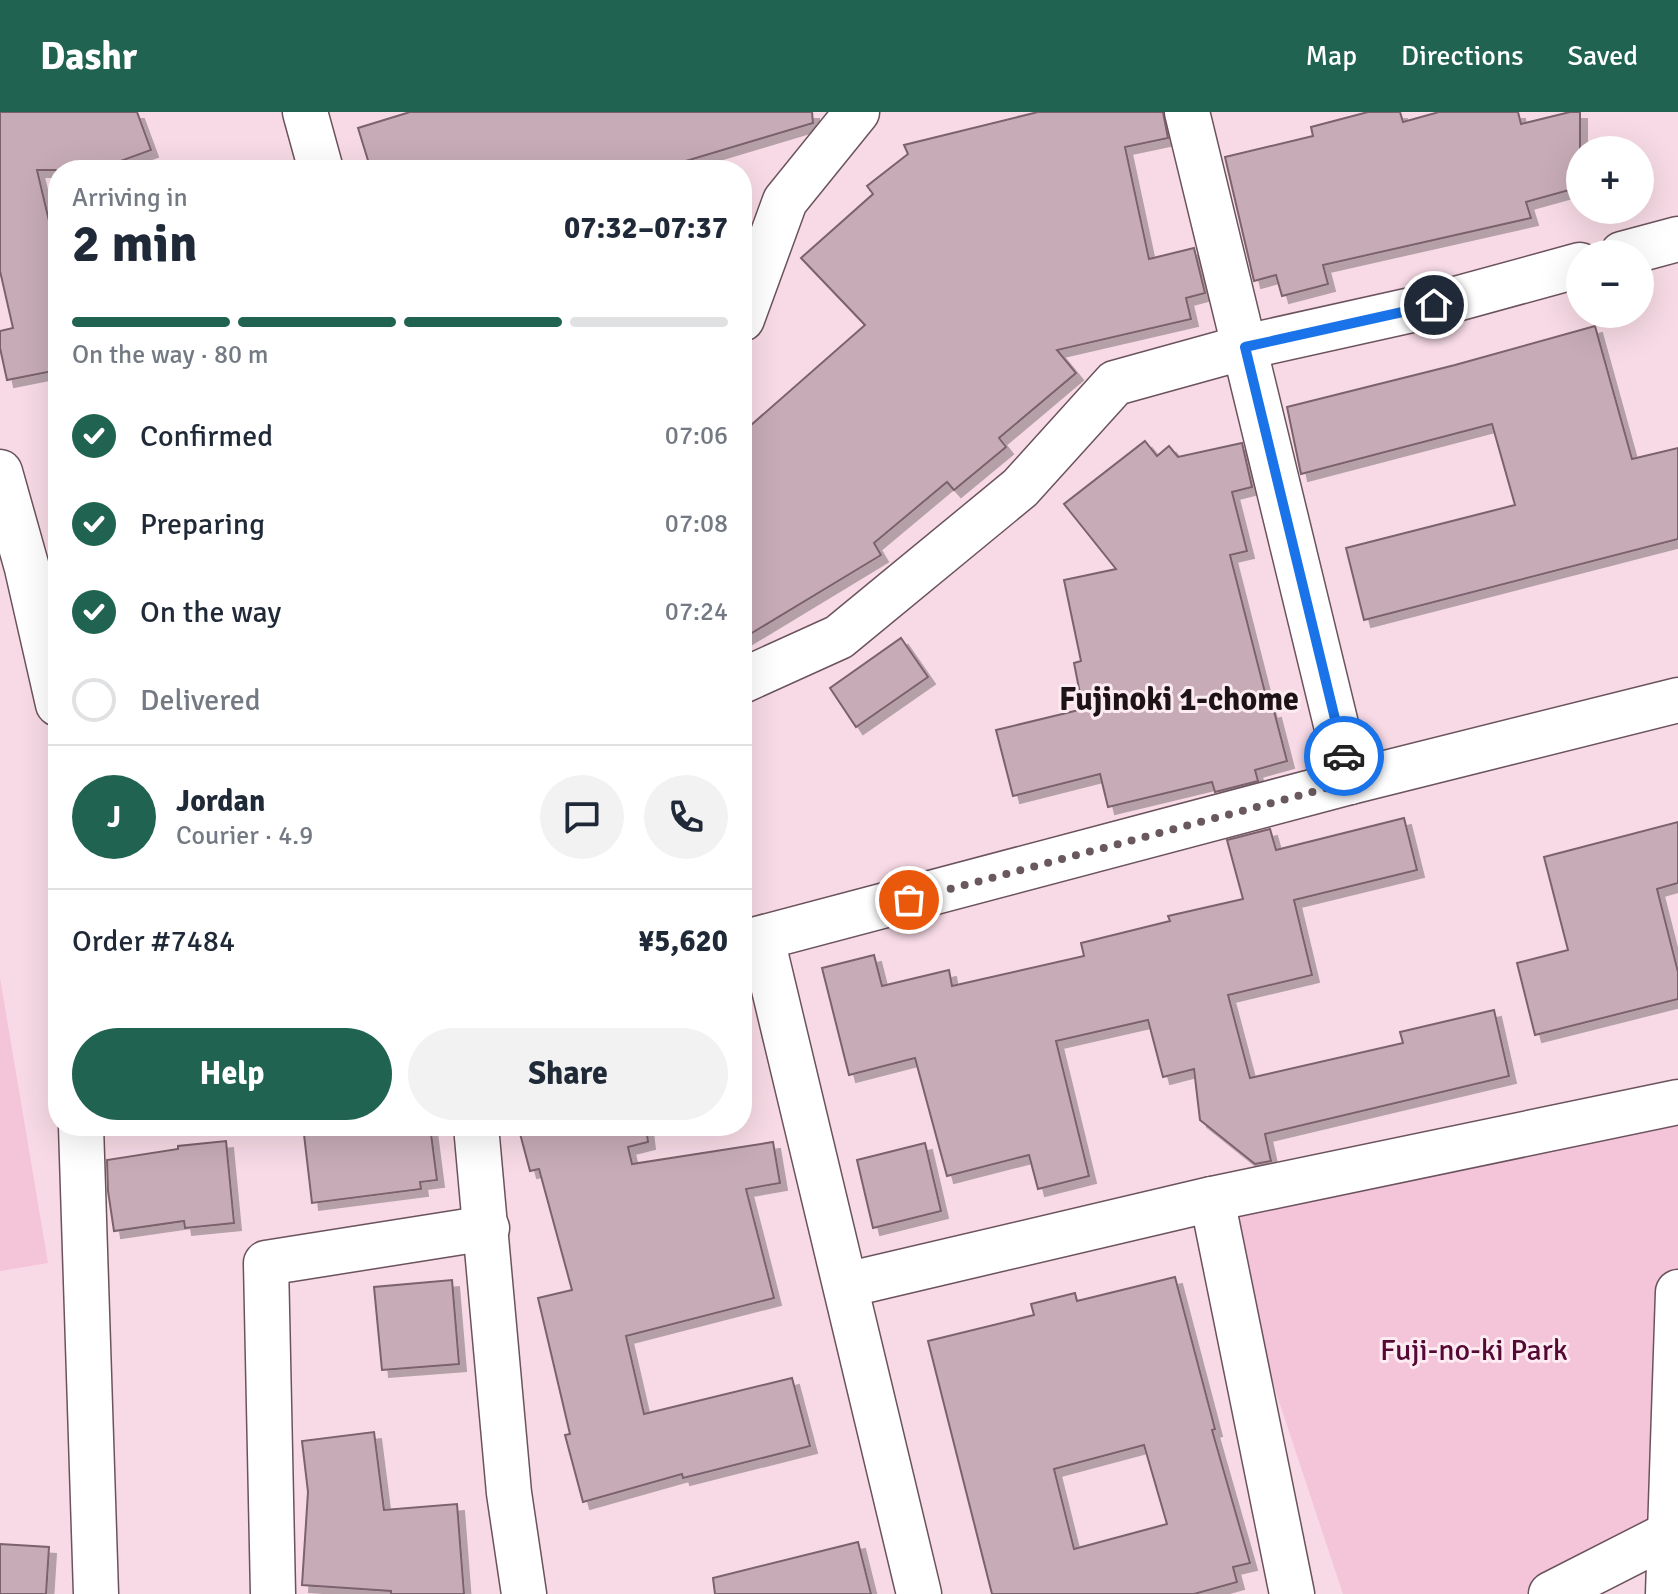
<!DOCTYPE html>
<html lang="en">
<head>
<meta charset="utf-8">
<style>
  body { margin:0; font-family:Signika,sans-serif; background:#f2f2f3; color:#1f2937; height:100vh; display:flex; flex-direction:column; font-size:30px; white-space:nowrap }
  * { box-sizing:border-box; margin:0 }
  p { font-size:26px; color:#747a83 }
  .icon { flex:none; width:44px; height:44px; fill:none; stroke:currentColor; stroke-width:2; stroke-linecap:round; stroke-linejoin:round }
  .map { position:relative; flex:1; overflow:hidden }
  .panel { position:absolute; left:48px; top:48px; width:704px; height:976px; display:flex; flex-direction:column; background:#fff; border-radius:32px; box-shadow:0 8px 32px #0002 }
  .panel>* { flex:none }
  .controls { position:absolute; left:1566px; top:24px; display:grid; gap:16px }
  .controls a { display:grid; place-items:center; width:88px; height:88px; border-radius:50%; background:#fff; box-shadow:0 8px 32px #0002; font-size:40px }
  .pin { position:absolute; display:grid; place-items:center; width:68px; height:68px; color:#fff; margin:-34px; border:4px solid #fff; border-radius:50%; box-shadow:0 2px 8px #0007 }
  .courier { position:absolute; display:grid; place-items:center; width:80px; height:80px; margin:-40px; border:6px solid #1a73e8; border-radius:50%; background:#fff; color:#222; box-shadow:0 2px 10px #0007 }
  .head em { font-style:normal; font-weight:800 }
  .head div { display:flex; flex-direction:column-reverse }
  .head { display:flex; align-items:center; justify-content:space-between; height:136px; padding:0 24px }
  h1 { font-size:52px; font-weight:800; line-height:60px }
  .bar { display:grid; grid-template-columns:repeat(4,1fr); gap:12px 8px; align-content:center; height:96px; padding:0 24px }
  .bar i { height:10px; border-radius:6px; background:#e0e1e3 }
  .bar .current { background:#216351 }
  .bar p { grid-column:span 4 }
  .line { display:flex; align-items:center; gap:20px; padding:0 24px; border-top:2px solid #e0e1e3 }
  .line div { flex:1 }
  .round { display:grid; place-items:center; flex:none; width:84px; height:84px; border-radius:42px; background:#f2f2f3 }
  ol { padding:0 24px; list-style:none }
  li { display:flex; align-items:center; gap:24px; height:88px }
  li p { margin-inline-start:auto }
  li .icon { padding:8px; border-radius:50%; background:#216351; color:#fff; stroke-width:4 }
  li:last-child { color:#747a83 }
  li i { width:44px; height:44px; border:4px solid #e0e1e3; border-radius:50% }
  .action { display:flex; gap:16px; margin-top:auto; padding:16px 24px }
  .action a { flex:1; height:92px; border-radius:48px; background:#216351; color:#fff; font-size:32px; font-weight:800; line-height:92px; text-align:center }
  .action a+a { background:#f2f2f3; color:#1f2937 }
  header { display:flex; align-items:center; gap:48px; box-sizing:border-box; height:112px; padding:0 40px; background:#216351; color:#fff }
  header strong { font-size:38px }
  nav { display:flex; gap:44px; margin-inline-start:auto; font-size:28px }
  .map>svg:first-child { display:block }
</style>
</head>
<body>
<header>
<strong>Dashr</strong>
<nav><a>Map</a><a>Directions</a><a>Saved</a></nav>
</header>
<div class="map">
<svg width="1678" height="1482" viewBox="0 0 1678 1482">
  <defs>
    <filter id="shadow"><feDropShadow dx="7" dy="7" stdDeviation="0" flood-color="#0004"/></filter>
  </defs>
  <rect width="100%" height="100%" fill="#f7dae5"/>
  <g fill="#f4c4d8">
    <path d="M0,866L48,1151L0,1159Z"/>
    <path d="M1678,990V1180L1669,1422L1551,1482H1343L1212,1087Z"/>
  </g>
  <g fill="#c7acb7" stroke="#7b626c" stroke-width="2" fill-rule="evenodd" filter="url(#shadow)">
    <path d="M0,0H137L151,38L96,58H37L58,147V258L7,268L0,236V219L13,216L0,159Z"/>
    <path d="M410,0H812L813,11L686,49L689,58H371L358,16Z"/>
    <path d="M1038,0H1163L1168,26L1125,35L1149,147L1194,136L1205,181L1186,186L1191,207L1057,238L1076,261L999,326L1006,335L954,378L947,370L874,431L881,443L742,527V321L865,213L801,146L873,82L867,74L908,42L904,33Z"/>
    <path d="M1368,0H1400L1403,10L1439,0H1518L1521,12L1570,0H1580V75L1526,90L1531,106L1323,153L1328,172L1282,184L1276,163L1254,169L1225,45L1313,24L1311,15Z"/>
    <path d="M1595,214L1632,347L1678,336V427L1364,508L1346,436L1515,393L1492,312L1301,362L1287,295L1455,253Z"/>
    <path d="M1145,329L1157,344L1169,334L1178,345L1242,331L1252,375L1232,380L1247,439L1230,443L1270,600L1274,599L1287,649L1255,658L1258,669L1215,680L1212,670L1108,695L1100,662L1013,684L996,618L1083,597L1074,551L1081,549L1064,468L1116,457L1064,392Z"/>
    <path d="M901,526L928,565L856,615L830,576Z"/>
    <path d="M1404,706L1417,758L1294,788L1312,863L1228,883L1250,966L1403,931L1400,920L1494,898L1509,964L1265,1022L1271,1049L1255,1052L1200,1008L1194,957L1163,965L1148,908L1056,929L1089,1064L1038,1077L1029,1043L947,1064L915,946L849,963L822,856L874,843L882,874L949,858L952,874L1084,844L1081,831L1170,809L1168,804L1243,787L1227,728L1270,717L1276,738Z"/>
    <path d="M1678,710V771L1657,777L1678,860V887L1535,923L1517,851L1568,838L1544,745Z"/>
    <path d="M303,1014H360L361,1021L410,1014H430L437,1068L420,1070L421,1077L312,1091Z"/>
    <path d="M518,1014H646L648,1030L628,1035L632,1052L773,1030L780,1071L746,1077L774,1186L626,1224L644,1302L792,1266L810,1334L683,1366L682,1362L583,1390L565,1323L570,1322L538,1186L572,1178L539,1057L530,1059Z"/>
    <path d="M226,1029L234,1111L185,1116L184,1109L114,1119L108,1079L107,1048L178,1037V1034Z"/>
    <path d="M925,1031L941,1099L873,1116L857,1048Z"/>
    <path d="M1175,1165L1215,1317L1212,1318L1250,1451L1233,1455L1237,1470L1194,1482H992L928,1229L1034,1203L1031,1192L1075,1181L1077,1189ZM1144,1333L1167,1412L1074,1437L1054,1357Z"/>
    <path d="M452,1168L459,1252L382,1258L374,1175Z"/>
    <path d="M374,1320L384,1398L457,1392L464,1482H391V1479L302,1473L308,1380L302,1329Z"/>
    <path d="M858,1430L871,1482H715L713,1466Z"/>
    <path d="M0,1432L49,1435L46,1482H0Z"/>
  </g>
  <g fill="none" stroke-linecap="round" stroke-linejoin="round">
    <g stroke="#6b535d" stroke-width="47">
      <g id="street">
        <path d="M305,0L321,58"/>
        <path d="M1187,0L1350,670"/>
        <path d="M1622,142L1678,127"/>
        <path d="M742,207L785,89L857,0"/>
        <path d="M0,360L27,456L58,592"/>
        <path d="M742,569L839,525L1020,376L1115,271L1245,235L1434,193L1580,153"/>
        <path d="M762,827L919,1482"/>
        <path d="M742,831L1350,670L1678,588"/>
        <path d="M81,1014L96,1482"/>
        <path d="M476,1014L509,1381L524,1482"/>
        <path d="M1212,1087L1292,1482"/>
        <path d="M846,1173L1212,1087L1678,990"/>
        <path d="M273,1482L266,1151L487,1116"/>
        <path d="M1551,1482L1669,1422"/>
        <path d="M1668,1482L1678,1180"/>
      </g>
    </g>
    <use href="#street" stroke="#fff" stroke-width="44"/>
  </g>
  <g fill="none" stroke-linecap="round" stroke-linejoin="round">
    <path stroke="#69595f" stroke-width="8" stroke-dasharray="0 14.4" d="M909,788L1350,670L1344,644"/>
    <path stroke="#1a73e8" stroke-width="10" d="M1344,644L1245,235L1434,193"/>
  </g>
  <g text-anchor="middle" dominant-baseline="central" stroke-width="6" stroke-linejoin="round" paint-order="stroke">
    <g font-size="30" fill="#550834" stroke="#fdebf2">
      <text x="1474" y="1238">Fuji-no-ki Park</text>
    </g>
    <g font-size="32" font-weight="bold" fill="#1d1317" stroke="#fdebf2">
      <text x="1179" y="587">Fujinoki 1-chome</text>
    </g>
  </g>
</svg>
<div class="controls">
<a>+</a>
<a>−</a>
</div>
<div class="pin" style="left:909px;top:788px;background:#ea580c"><svg class="icon" aria-label="bag" viewBox="0 0 24 24"><path d="M5 8h14l-1 12H6zM9 8a3 3 0 0 1 6 0"/></svg></div>
<div class="pin" style="left:1434px;top:193px;background:#1f2937"><svg class="icon" aria-label="home" viewBox="0 0 24 24"><path d="M3 11l9-7 9 7M6 9v11h12V9"/></svg></div>
<div class="courier" style="left:1344px;top:644px"><svg class="icon" aria-label="car" viewBox="0 0 24 24"><path d="M5 17H2v-5l4-1 3-4h7l3 4 3 1v5h-3M9 17h6M6 11h13"/><circle cx="7" cy="17" r="2"/><circle cx="17" cy="17" r="2"/></svg></div>
<section class="panel">
<div class="head"><div><h1>2 min</h1><p>Arriving in</p></div><em>07:32–07:37</em></div>
<div class="bar"><i class="current"></i><i class="current"></i><i class="current"></i><i></i><p>On the way · 80 m</p></div>
<ol>
<li><svg class="icon" aria-label="check" viewBox="0 0 24 24"><path d="M5 12l5 5 9-10"/></svg>Confirmed<p>07:06</p></li>
<li><svg class="icon" aria-label="check" viewBox="0 0 24 24"><path d="M5 12l5 5 9-10"/></svg>Preparing<p>07:08</p></li>
<li><svg class="icon" aria-label="check" viewBox="0 0 24 24"><path d="M5 12l5 5 9-10"/></svg>On the way<p>07:24</p></li>
<li><i></i>Delivered</li>
</ol>
<div class="line" style="height:144px"><b class="round" style="background:#216351;color:#fff">J</b><div><b>Jordan</b><p>Courier · 4.9</p></div><a class="round"><svg class="icon" aria-label="chat" viewBox="0 0 24 24"><path d="M4 5h16v11H9l-5 4z"/></svg></a><a class="round"><svg class="icon" aria-label="phone" viewBox="0 0 24 24"><path d="M5 4h4l2 5-3 2q2 4 5 5l2-3 5 2v4C11 20 4 13 5 4z"/></svg></a></div>
<div class="line" style="height:104px"><div>Order #7484</div><b>¥5,620</b></div>
<div class="action"><a>Help</a><a>Share</a></div>
</section>
</div>
</body>
</html>
